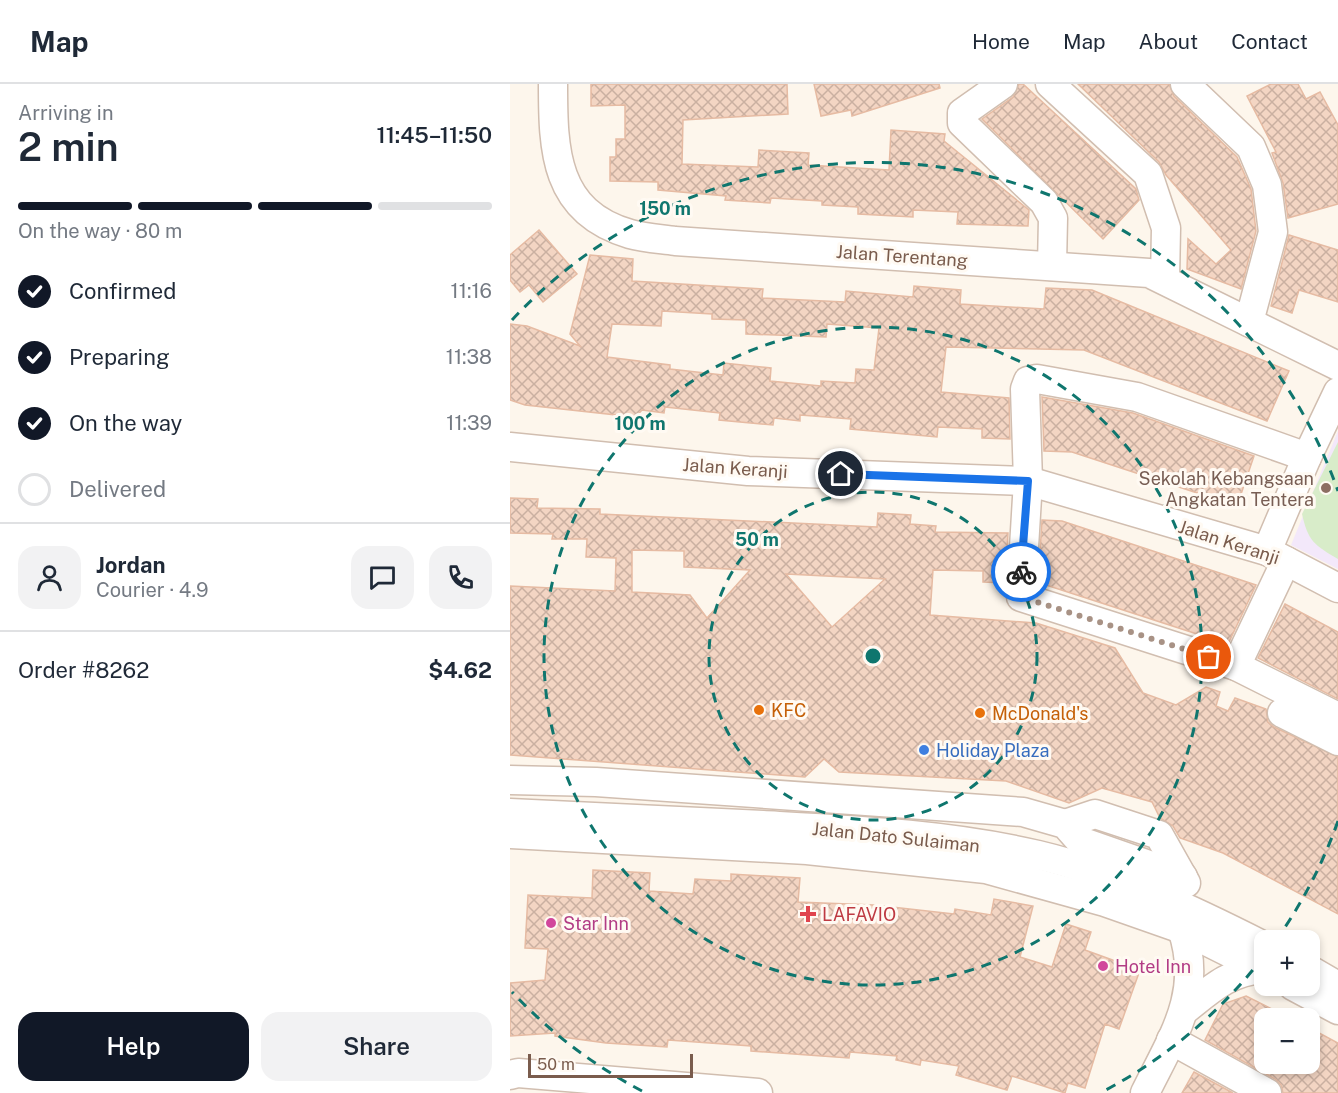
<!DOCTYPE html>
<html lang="en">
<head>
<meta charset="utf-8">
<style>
  body { margin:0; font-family:"Public Sans",sans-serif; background:#f2f2f3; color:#1f2937; height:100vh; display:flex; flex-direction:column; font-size:22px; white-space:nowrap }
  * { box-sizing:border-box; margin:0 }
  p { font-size:20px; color:#747a83 }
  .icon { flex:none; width:33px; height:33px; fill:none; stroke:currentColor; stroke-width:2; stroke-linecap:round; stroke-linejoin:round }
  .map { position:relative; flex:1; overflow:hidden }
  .details { display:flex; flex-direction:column; background:#fff; width:510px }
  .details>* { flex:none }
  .controls { position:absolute; left:744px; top:846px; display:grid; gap:12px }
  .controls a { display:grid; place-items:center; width:66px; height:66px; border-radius:12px; background:#fff; box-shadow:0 3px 9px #0003; font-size:30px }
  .scale { position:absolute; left:18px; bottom:15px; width:165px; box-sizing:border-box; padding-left:6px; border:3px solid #7a5c4d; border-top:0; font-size:16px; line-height:21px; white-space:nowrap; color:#7a5c4d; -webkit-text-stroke:4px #fffaf3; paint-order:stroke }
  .pin { position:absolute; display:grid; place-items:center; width:51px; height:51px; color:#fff; margin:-26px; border:3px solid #fff; border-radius:50%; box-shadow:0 2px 6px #0007 }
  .courier { position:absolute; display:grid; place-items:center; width:60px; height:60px; margin:-30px; border:4px solid #1a73e8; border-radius:50%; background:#fff; color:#222; box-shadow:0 2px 8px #0007 }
  .overview em { font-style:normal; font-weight:600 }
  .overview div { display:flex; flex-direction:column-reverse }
  .overview { display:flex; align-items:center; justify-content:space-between; height:102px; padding:0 18px }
  h1 { font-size:39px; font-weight:600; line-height:45px }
  .bar { display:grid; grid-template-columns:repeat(4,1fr); gap:9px 6px; align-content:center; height:72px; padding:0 18px }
  .bar i { height:8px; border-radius:4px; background:#e0e1e3 }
  .bar .active { background:#111827 }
  .bar p { grid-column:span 4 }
  .line { display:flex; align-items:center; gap:15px; padding:0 18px; border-top:2px solid #e0e1e3 }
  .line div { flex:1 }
  .round { display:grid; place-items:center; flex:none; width:63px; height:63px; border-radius:18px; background:#f2f2f3 }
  ol { padding:0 18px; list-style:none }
  li { display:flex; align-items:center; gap:18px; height:66px }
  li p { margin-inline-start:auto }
  li .icon { padding:6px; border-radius:50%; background:#111827; color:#fff; stroke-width:4 }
  li:last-child { color:#747a83 }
  li i { width:33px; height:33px; border:3px solid #e0e1e3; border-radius:50% }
  .button { display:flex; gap:12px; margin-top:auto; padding:12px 18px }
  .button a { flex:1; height:69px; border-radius:18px; background:#111827; color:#fff; font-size:24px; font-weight:600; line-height:69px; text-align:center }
  .button a+a { background:#f2f2f3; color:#1f2937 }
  header { display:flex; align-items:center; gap:36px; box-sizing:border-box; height:84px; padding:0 30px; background:#fff; border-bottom:2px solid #e0e1e3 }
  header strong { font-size:28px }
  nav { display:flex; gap:33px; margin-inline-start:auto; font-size:21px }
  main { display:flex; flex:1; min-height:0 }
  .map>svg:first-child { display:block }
</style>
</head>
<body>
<header>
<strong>Map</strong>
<nav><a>Home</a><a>Map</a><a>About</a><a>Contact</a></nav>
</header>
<main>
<section class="details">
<div class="overview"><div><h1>2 min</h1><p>Arriving in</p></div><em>11:45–11:50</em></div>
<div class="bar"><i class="active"></i><i class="active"></i><i class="active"></i><i></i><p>On the way · 80 m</p></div>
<ol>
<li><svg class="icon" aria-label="check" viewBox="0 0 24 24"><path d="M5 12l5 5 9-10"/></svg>Confirmed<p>11:16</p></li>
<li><svg class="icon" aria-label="check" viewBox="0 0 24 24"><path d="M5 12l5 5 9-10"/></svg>Preparing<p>11:38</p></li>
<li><svg class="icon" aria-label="check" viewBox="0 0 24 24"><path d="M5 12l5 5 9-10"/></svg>On the way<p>11:39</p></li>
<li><i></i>Delivered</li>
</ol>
<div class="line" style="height:108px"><a class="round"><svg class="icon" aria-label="person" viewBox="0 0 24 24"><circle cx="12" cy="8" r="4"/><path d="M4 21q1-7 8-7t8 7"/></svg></a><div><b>Jordan</b><p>Courier · 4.9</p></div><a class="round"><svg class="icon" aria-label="chat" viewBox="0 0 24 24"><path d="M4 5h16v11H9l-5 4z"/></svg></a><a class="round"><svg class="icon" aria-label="phone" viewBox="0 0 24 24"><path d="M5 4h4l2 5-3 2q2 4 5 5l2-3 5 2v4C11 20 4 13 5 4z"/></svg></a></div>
<div class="line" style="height:78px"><div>Order #8262</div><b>$4.62</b></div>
<div class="button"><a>Help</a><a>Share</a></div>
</section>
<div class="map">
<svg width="828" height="1009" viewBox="0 0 828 1009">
  <defs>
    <pattern id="building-cross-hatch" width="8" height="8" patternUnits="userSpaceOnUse" patternTransform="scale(1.5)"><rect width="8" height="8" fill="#f3d5c3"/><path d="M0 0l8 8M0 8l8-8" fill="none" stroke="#cab0a1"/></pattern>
  </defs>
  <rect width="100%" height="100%" fill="#fdf6ec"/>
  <path fill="#f3e8fa" d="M828,347V485L781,461Z"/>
  <path fill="#d8ecc9" d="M828,358V475C804,461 798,457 792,430Z"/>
  <g fill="url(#building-cross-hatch)" stroke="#e6bba3" stroke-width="1.5" fill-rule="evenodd">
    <path d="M81,0H277L278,30L173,36L172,80L248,83L249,66L299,69L298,81L379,86L381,46L435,50L434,57L519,126L518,142L447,140L448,128L403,126V133L348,130V123L312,121V117L261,114L260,119L215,116L216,112L148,106V98L100,97V73H106V55H115V21L81,22Z"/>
    <path d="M304,0H429L430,4L342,32L341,26L311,32Z"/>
    <path d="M509,0H513L626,105L629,116L593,155L472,35L503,13Z"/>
    <path d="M568,0H659L664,12L727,73L741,105L746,147L731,205L677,185L678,155L706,180L721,166L656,91L649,78Z"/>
    <path d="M761,0H788L796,15L810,8L828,41V120L778,134L773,99L762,69L766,68L737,12Z"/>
    <path d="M29,146L67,190L33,218L19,201L10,208L0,196V171Z"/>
    <path d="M779,151L828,166V218L789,206L782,229L761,222Z"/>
    <path d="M80,171L123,175L122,197L253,205L252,214L335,218L336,207L403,213L404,202L451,206L450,220L534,225L536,204L582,206L779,287L757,337L574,266L436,263L431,308L499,314L500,355L472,354V345L428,343L427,353L340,345L341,335L290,331V337L264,334L263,341L209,336L210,329L155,323L154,329L132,326L122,337L106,335V331L15,321L0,316V240L17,242L70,262L60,250ZM152,227L202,230V235L236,236V250L316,253L317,240L369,244L364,286L346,285L345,299L311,297V302L260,297L261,284L214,279L213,291L160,285V281L97,273L102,240L151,242Z"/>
    <path d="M532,313L623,329L744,372L727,422L562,368L534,367Z"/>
    <path d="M0,414L28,415L27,424L90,425V430L367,443L368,429L401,431L400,440L426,442L425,448L498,449L495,499L473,498V487L423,486L420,531L526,539L605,564L633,609L666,621L696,603L710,608L706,622L718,627L725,614L756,625L758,638L764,643L828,673V830L713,769L670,754L663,742L650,734L642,718L592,704L559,719L496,697L329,688L314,675L295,693L0,671V502L105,507L106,474L76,473L77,455H42L43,450L0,449ZM122,466L174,467V483L240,486L197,534L180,511L122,508ZM276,490L375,495L322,543Z"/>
    <path d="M532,436L552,437L746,501L718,560L536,501H528Z"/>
    <path d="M775,520L828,548V615L748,574Z"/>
    <path d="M83,786L140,789L139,807L183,810L185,795L221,797V790L290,794L288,818L364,821L444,830L445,825L481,831L484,815L523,822L510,873L542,883L556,840L581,848L575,866L630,886L609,945L595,940L575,1004L558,999L555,1009L502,992L497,1006L446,991L449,982L411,976L410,981L386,976L387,972L340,968L339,974L241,967V962L158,956L157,963L96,959L45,952V949L0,952V899L35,896L38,865L15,864L18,811L82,814Z"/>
    <path d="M736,912L780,934H754V980H800V944L828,959V1009H773L771,1001L765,995L695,956L713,920Z"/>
    <path d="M684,988L723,1009H672Z"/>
  </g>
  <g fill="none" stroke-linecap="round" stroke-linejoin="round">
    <g stroke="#d1beb0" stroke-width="31">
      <g id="minor">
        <path d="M43,0C43,66 44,128 120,150C134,154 151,155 165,157L639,189L828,282"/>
        <path d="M493,0L452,29V39L534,118L543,134L542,182"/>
        <path d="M540,0L638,90L656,144L655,196"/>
        <path d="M675,0L741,63L757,101L763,148L739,238"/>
        <path d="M0,363L238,387L518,397L757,467L828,504"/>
        <path d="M797,373L627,313L527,295L518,297L515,305L518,397L511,513L726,582L828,633"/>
        <path d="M757,467L797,373L828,308"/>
        <path d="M726,582L776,477"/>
        <path d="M772,629L828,657"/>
        <path d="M0,696L86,698L513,728L555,740L570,757L673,793"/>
        <path d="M0,729C84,733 169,737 253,741C345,746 438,750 528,771C607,790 683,826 754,862"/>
        <path d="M555,740L585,730L649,751L676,799"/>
        <path d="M0,750L297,766L476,785L595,818L672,845L754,886"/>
        <path d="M800,886L828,902"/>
        <path d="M783,902L828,926"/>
        <path d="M676,925C701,905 720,887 753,885"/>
        <path d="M661,956L757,1009"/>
        <path d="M0,991L8,989L248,1009"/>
        <path d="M635,1009C662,954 694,909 672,845"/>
      </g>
    </g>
    <use href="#minor" stroke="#fff" stroke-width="28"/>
  </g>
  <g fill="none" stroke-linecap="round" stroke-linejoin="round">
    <path stroke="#a89285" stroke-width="6" stroke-dasharray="0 10.8" d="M511,488V513L699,573"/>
    <path stroke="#1a73e8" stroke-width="8" d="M331,390L518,397L511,488"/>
  </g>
  <g fill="none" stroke="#0f766e" stroke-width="3" stroke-dasharray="10 8">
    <circle cx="363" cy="572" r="164"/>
    <circle cx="363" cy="572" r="329"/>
    <path d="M828 737A493 493 0 0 1 767 855M754 872A493 493 0 0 1 594 1007M132 1007A493 493 0 0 1 2 908M2 236A493 493 0 0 1 828 407"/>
  </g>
  <circle fill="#8d6e63" stroke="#fffaf3" stroke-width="2" cx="816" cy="404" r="6"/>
  <g fill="#e8710a" stroke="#fffaf3" stroke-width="2">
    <circle cx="249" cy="626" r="6"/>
    <circle cx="470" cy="629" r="6"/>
  </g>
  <circle fill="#3f7fe0" stroke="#fffaf3" stroke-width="2" cx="414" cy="666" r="6"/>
  <path fill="#e0444e" stroke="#fffaf3" stroke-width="2" d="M295 821h6v6h6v6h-6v6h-6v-6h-6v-6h6z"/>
  <g fill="#d1479c" stroke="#fffaf3" stroke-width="2">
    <circle cx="41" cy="839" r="6"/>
    <circle cx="593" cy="882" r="6"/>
  </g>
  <g text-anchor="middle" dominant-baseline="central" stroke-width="6" stroke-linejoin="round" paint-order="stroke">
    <g font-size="18" fill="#7a5c4d" stroke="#fffaf3">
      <text transform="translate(392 172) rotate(4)">Jalan Terentang</text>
      <text transform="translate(225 384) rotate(4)">Jalan Keranji</text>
      <text transform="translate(719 458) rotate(18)">Jalan Keranji</text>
      <text transform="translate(386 753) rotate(6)">Jalan Dato Sulaiman</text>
    </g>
    <g font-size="18" fill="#785e54" stroke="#fffaf3" text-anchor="end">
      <text x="804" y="394">Sekolah Kebangsaan<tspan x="804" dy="21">Angkatan Tentera</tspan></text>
    </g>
    <g font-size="18" fill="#c56008" stroke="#fffaf3" text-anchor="start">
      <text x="261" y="626">KFC</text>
      <text x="482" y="629">McDonald's</text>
    </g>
    <g font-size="18" fill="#366cbe" stroke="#fffaf3" text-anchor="start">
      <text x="426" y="666">Holiday Plaza</text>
    </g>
    <g font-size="18" fill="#be3a42" stroke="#fffaf3" text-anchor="start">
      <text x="312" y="830">LAFAVIO</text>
    </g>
    <g font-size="18" fill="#b23c85" stroke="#fffaf3" text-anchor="start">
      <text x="53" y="839">Star Inn</text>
      <text x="605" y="882">Hotel Inn</text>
    </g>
  </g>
  <circle cx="363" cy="572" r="9" fill="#0f766e" stroke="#fffaf3" stroke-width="3"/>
  <g font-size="18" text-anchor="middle" font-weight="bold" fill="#0f766e" stroke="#fffaf3" stroke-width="6" stroke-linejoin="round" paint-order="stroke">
    <text x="155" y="131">150 m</text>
    <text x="130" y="346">100 m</text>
    <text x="247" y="462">50 m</text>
  </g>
</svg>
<div class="controls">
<a>+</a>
<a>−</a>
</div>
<div class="scale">50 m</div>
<div class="pin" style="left:699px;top:573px;background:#ea580c"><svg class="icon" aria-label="bag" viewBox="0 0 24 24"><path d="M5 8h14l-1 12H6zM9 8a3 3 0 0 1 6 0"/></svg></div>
<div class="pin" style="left:331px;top:390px;background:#1f2937"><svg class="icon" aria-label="home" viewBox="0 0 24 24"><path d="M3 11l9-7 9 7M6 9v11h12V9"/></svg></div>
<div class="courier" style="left:511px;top:488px"><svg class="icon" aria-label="bike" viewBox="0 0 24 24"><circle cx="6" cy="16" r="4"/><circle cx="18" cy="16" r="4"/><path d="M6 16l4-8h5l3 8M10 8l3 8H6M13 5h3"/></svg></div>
</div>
</main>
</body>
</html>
